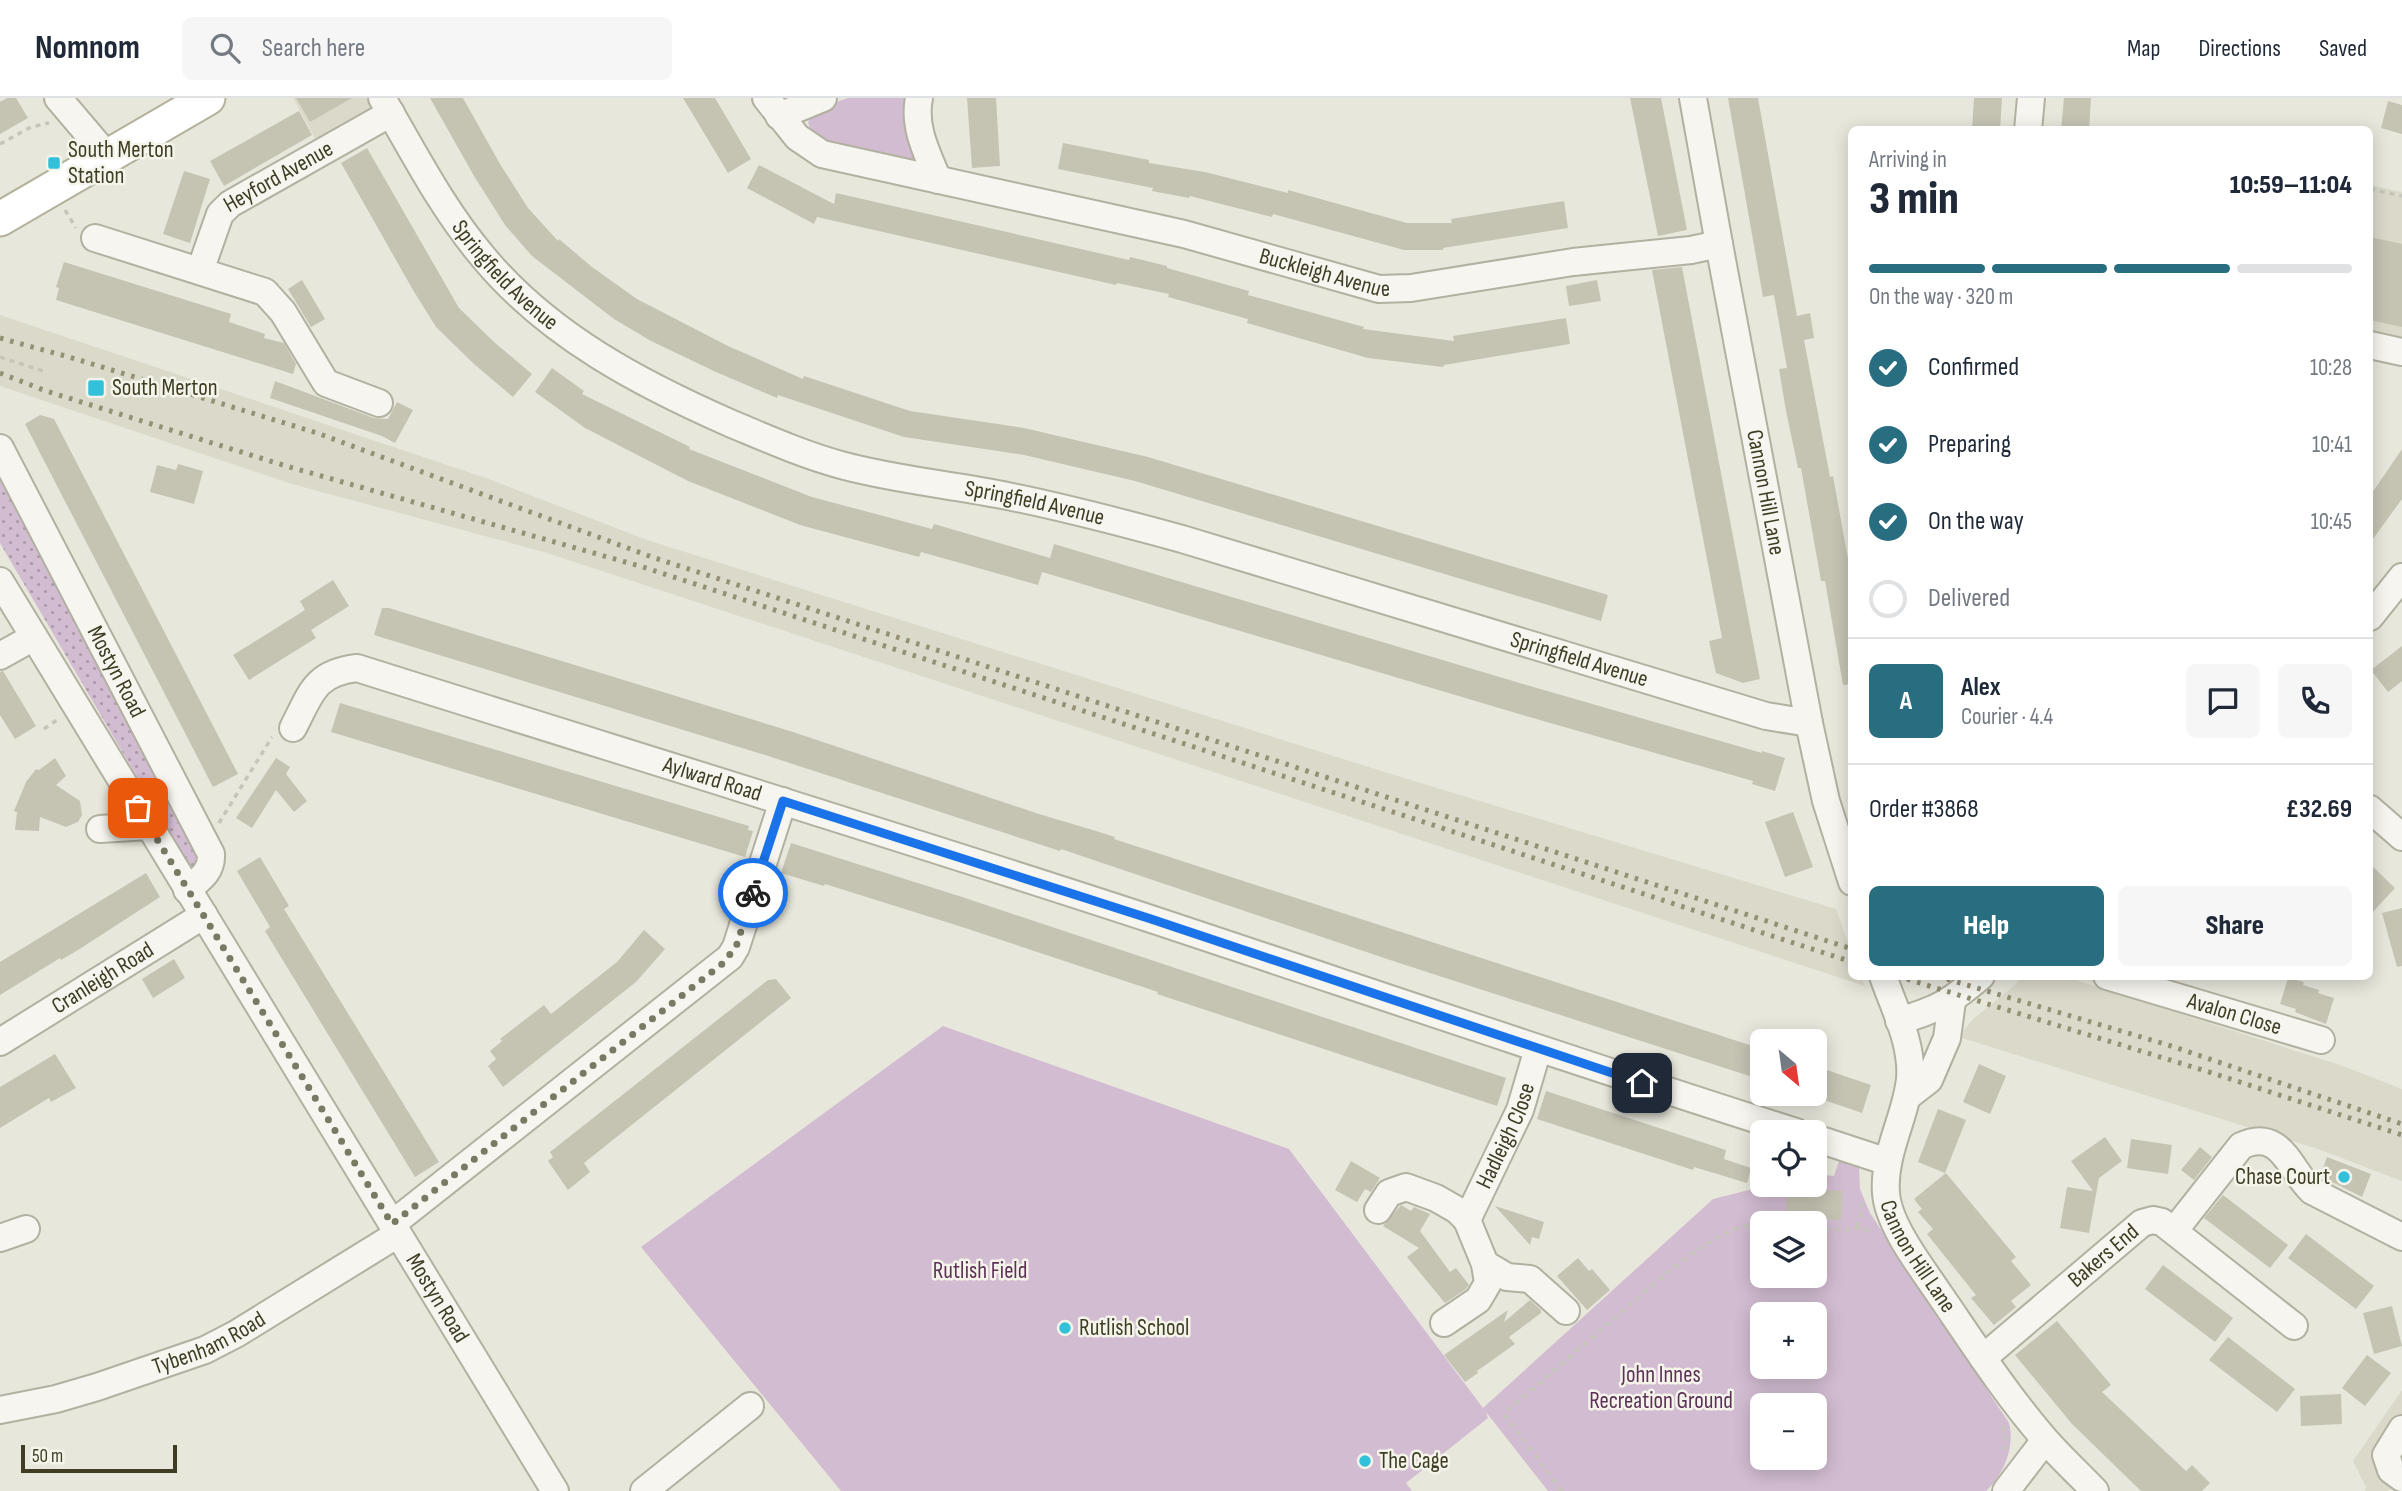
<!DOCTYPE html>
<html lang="en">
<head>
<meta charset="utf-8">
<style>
  body { margin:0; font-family:"Sofia Sans Condensed",sans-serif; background:#f6f6f7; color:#1f2937; height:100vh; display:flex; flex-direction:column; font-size:26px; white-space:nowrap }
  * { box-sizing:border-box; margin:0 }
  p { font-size:23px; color:#747a83 }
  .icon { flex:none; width:38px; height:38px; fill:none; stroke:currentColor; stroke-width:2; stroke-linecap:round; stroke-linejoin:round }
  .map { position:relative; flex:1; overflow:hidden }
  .side { position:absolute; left:1848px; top:28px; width:525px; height:854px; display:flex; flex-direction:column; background:#fff; border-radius:10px; box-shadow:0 4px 18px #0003 }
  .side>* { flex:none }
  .needle { width:46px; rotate:151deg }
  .tools { position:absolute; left:1750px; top:931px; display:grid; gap:14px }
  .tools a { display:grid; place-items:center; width:77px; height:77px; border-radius:10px; background:#fff; box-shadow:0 4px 18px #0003; font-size:35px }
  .scale { position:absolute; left:21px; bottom:18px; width:156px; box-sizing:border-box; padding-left:7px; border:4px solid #3f3e24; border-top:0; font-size:19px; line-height:24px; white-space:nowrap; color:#3f3e24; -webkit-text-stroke:5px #f5f4eb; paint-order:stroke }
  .pin { position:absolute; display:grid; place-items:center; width:60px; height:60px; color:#fff; margin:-30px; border-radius:14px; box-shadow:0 4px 10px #0006 }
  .courier { position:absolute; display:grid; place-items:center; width:70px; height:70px; margin:-35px; border:5px solid #1a73e8; border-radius:50%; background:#fff; color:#222; box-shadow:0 2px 9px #0007 }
  .head em { font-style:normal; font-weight:800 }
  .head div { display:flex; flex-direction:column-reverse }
  .head { display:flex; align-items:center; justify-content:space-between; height:119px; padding:0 21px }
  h1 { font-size:46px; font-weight:800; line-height:52px }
  .bar { display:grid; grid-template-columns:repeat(4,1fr); gap:10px 7px; align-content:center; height:84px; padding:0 21px }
  .bar i { height:9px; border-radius:5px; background:#e0e1e3 }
  .bar .current { background:#286d80 }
  .bar p { grid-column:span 4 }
  .line { display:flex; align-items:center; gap:18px; padding:0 21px; border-top:2px solid #e0e1e3 }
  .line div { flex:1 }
  .round { display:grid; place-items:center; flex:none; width:74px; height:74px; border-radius:10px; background:#f6f6f7 }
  ol { padding:0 21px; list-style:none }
  li { display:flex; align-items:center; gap:21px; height:77px }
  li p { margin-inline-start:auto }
  li .icon { padding:7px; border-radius:50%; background:#286d80; color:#fff; stroke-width:4 }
  li:last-child { color:#747a83 }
  li i { width:38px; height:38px; border:4px solid #e0e1e3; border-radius:50% }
  .action { display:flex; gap:14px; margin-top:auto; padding:14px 21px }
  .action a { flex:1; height:80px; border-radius:10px; background:#286d80; color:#fff; font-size:28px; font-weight:800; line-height:80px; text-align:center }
  .action a+a { background:#f6f6f7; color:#1f2937 }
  header { display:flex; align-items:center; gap:42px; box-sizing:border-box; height:98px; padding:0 35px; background:#fff; border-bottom:2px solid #e0e1e3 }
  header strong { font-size:33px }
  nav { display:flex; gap:38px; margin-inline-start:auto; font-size:24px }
  .search { width:490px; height:63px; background:#f6f6f7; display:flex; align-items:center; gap:18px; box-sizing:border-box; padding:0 24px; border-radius:10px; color:#747a83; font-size:26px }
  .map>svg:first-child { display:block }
</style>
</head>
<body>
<header>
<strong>Nomnom</strong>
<div class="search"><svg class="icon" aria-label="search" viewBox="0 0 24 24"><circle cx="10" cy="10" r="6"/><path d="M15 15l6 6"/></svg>Search here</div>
<nav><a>Map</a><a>Directions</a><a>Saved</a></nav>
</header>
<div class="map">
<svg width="2402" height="1393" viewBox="0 0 2402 1393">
  <defs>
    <pattern id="grass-dots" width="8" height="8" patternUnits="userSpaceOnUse" patternTransform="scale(1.75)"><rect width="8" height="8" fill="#d2bcd1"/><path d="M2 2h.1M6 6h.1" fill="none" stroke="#ac9aa9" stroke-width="1.8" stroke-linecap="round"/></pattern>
  </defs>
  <rect width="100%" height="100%" fill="#e8e7dc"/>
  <g fill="#dad9ca">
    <path d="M293,0H389L316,42Z"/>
    <path d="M2370,87L2402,94V265L2370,258Z"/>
    <path d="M0,217L486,380L647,442L1391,676L1836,811L1851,853L1852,878L1861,879L1865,888L544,454L292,386L0,288Z"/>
    <path d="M2021,879H2066L2340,967L2402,991V1083L2318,1051L1959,939L1973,921L2015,887Z"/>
    <path d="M2402,1292V1392L2396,1388L2388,1393H2365L2366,1389L2353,1363Z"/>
  </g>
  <path fill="url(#grass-dots)" d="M0,370L200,760L197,767L193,770L188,766L0,445Z"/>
  <g fill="#d2bcd1" fill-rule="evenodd">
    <path d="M848,0H911L919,58L913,64L831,50L813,39L808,24L816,11Z"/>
    <path d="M943,928L1289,1051L1483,1310L1713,1101L1769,1087H1815V1076L1834,1078L1839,1063L1859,1070L1860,1091L1870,1115L2009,1325C2015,1349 2004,1376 1986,1393H1548L1486,1314L1488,1320L1406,1385L1412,1393H841L641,1149ZM1762,1125H1815V1178H1762ZM1762,1216H1815V1269H1762ZM1762,1307H1815V1360H1762Z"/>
  </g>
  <g fill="#c5c4b3">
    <path d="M7,0H16L28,20L0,36V4Z"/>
    <path d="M296,0H352L310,24Z"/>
    <path d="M430,0H463L500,66L528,110L558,143L559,141L592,169L637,201L728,248L803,281L804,278L910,313L1024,330L1148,359L1608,497L1601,523L1135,383L1024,357L904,339L778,297L777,300L716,274L651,243L614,221L532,158L505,127L474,78Z"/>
    <path d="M683,0H715L751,61L728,75Z"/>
    <path d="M967,0H996L1000,68L972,70Z"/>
    <path d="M1630,0H1661L1687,132L1658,138Z"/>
    <path d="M1728,0H1758L1797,218L1810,215L1814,240L1804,242L1830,379L1833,378L1852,483V586L1843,587L1825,483H1821L1801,370H1798L1786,313L1779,271L1787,270L1774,197L1763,199Z"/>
    <path d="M1974,0H2002L2000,32H1972Z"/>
    <path d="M2064,0H2091L2089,32H2061Z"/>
    <path d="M2388,3L2402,7V36L2381,30Z"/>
    <path d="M299,13L312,37L224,88L210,63Z"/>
    <path d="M1063,45L1149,62V65L1205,74L1288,95V92L1407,125H1452L1451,121L1564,103L1568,130L1443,150V152H1404L1273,116L1272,119L1190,98L1189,100L1152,93L1153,90L1058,71Z"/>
    <path d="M367,50L459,210L494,244L532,276L513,299L474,266L436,229L413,192L341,65Z"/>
    <path d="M759,67L834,106L836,95L1129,162L1130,159L1167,168V170L1249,193L1248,197L1364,229L1363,231L1454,243L1453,238L1566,220L1570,246L1444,267L1443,269L1368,260L1247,225L1248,221L1168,199L1169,196L1117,185L1116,187L817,119L814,126L747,90Z"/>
    <path d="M184,73L210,81L190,145L163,136Z"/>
    <path d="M2370,139L2402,146V229L2370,222Z"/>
    <path d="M64,164L231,216L229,224L265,236L264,240L284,245L296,266L293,276L56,202L59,190L56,189Z"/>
    <path d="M1682,169L1760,581L1743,585L1716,575L1709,543L1722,540L1652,172Z"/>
    <path d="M302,182L325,221L311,229L288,191Z"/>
    <path d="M1597,182L1601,203L1569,208L1566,188Z"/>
    <path d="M552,270L584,293L582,296L690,349L689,351L812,399L932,431L934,426L1050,460L1054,446L1523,586L1762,655V653L1785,660L1775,693L1752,686L1753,683L1519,616L1042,474L1038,487L921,454L919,459L800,427L688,383L585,330L535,294Z"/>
    <path d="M275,283L374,320L388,321L397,304L413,312L395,345L382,338L270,300Z"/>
    <path d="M40,317L54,321L238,676L213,689L25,326Z"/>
    <path d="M2402,351V401L2370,445V398Z"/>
    <path d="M178,366L203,373L194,406L150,394L157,367L176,372Z"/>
    <path d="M333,482L349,508L311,532L316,540L249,582L233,557L305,512L300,503Z"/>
    <path d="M382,510H389L793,634L1039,716L1096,733L1115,739L1114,741L1762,951V982L1399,865L1061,751L1060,753L765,657L374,537Z"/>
    <path d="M2402,548V583L2388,594L2371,572Z"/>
    <path d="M3,573L36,628L15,641L0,617V574Z"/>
    <path d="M340,605L749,728L748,732L753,733L745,759L331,634Z"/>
    <path d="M55,660L66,678L56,687L80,703L82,717L78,724L66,729L40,719L39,733L15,732L17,714L14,713L26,684L36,671L39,672Z"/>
    <path d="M276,660L290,669L286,676L307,703L294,714L276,692L252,730L236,720Z"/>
    <path d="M1793,714L1813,769L1785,779L1765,724Z"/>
    <path d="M791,745L962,799L1506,980L1497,1008L1157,896L1158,894L962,829L825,786L824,788L781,775Z"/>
    <path d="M260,759L289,808L284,811L439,1064L415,1079L265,833L270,829L237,773Z"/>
    <path d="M2370,766L2395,790L2370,817Z"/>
    <path d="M146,775L160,799L78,852L61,862L60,860L0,897V864Z"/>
    <path d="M2402,810V868L2397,869L2382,815Z"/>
    <path d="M644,832L665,851L636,884L503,989L488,968L496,961L490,953L502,943L500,941L544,907L551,916L617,864Z"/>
    <path d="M174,861L185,880L153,900L142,881Z"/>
    <path d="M2288,880L2304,884L2303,887L2319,892L2318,895L2334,900L2326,926L2295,914L2296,911L2280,906Z"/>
    <path d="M776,881L791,900L584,1065L590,1074L568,1092L548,1063L553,1059L550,1054L768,882Z"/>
    <path d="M55,956L76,990L51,1004L49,1000L0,1030V989Z"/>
    <path d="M1979,966L2006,978L1990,1016L1963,1004Z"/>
    <path d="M1815,968L1871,987L1862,1015L1815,999Z"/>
    <path d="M1546,993L1726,1052L1724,1061L1751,1070L1747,1085L1694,1069L1693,1072L1537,1021Z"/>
    <path d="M1938,1011L1966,1022L1945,1075L1918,1064Z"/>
    <path d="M2105,1039L2122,1063L2099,1080L2089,1135L2060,1130L2067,1089L2093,1093L2071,1063Z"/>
    <path d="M2131,1041L2172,1047L2168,1076L2127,1070Z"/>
    <path d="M2200,1049L2212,1059L2194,1082L2181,1072Z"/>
    <path d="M2327,1059L2371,1076L2362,1099L2320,1078Z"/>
    <path d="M1351,1063L1380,1080L1371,1094L1365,1091L1357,1104L1335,1092Z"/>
    <path d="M1946,1075L2016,1159L2011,1163L2031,1187L2011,1203L2016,1209L1994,1227L1971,1200L1976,1197L1927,1136L1933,1131L1918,1114L1922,1111L1914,1101Z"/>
    <path d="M1788,1090L1843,1093L1841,1122L1786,1119Z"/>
    <path d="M2223,1097L2288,1147L2270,1170L2204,1120Z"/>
    <path d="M1401,1107L1411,1113L1414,1109L1430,1116L1420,1133L1450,1174L1456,1170L1469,1187L1466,1191L1445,1205L1407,1159L1419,1150L1383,1128Z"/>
    <path d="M1495,1108L1544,1124L1539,1141L1532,1139L1530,1147Z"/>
    <path d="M2306,1136L2374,1188L2356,1211L2288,1160Z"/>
    <path d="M1578,1160L1589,1173L1592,1171L1610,1192L1587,1212L1557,1178Z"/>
    <path d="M2163,1167L2233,1220L2215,1244L2145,1191Z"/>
    <path d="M1530,1202L1541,1212V1215L1509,1239L1515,1246L1477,1273L1478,1275L1465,1284L1444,1257L1508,1212L1504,1224Z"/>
    <path d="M2392,1208L2402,1248L2374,1256L2363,1215Z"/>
    <path d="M2057,1223L2111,1287L2102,1294L2186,1373L2192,1367L2210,1385L2202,1393H2141L2072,1326L2015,1257Z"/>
    <path d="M2228,1239L2295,1291L2277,1314L2209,1262Z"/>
    <path d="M2367,1257L2391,1275L2365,1308L2342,1290Z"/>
    <path d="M2341,1296L2342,1326L2301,1328L2300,1298Z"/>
  </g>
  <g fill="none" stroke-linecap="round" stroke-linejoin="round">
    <g stroke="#b2b1a1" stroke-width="30">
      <g id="minor">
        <path d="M58,0L108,59"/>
        <path id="s1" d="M382,0C414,55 443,112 484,160C549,238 641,286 732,326C768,341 804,357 841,367C892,381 945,386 997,396C1060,408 1120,424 1182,441L1766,618L1809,625"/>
        <path id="s2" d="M766,0L797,39L822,56L1184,136L1379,191L1411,190L1573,164L1691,152L1719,146"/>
        <path d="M919,0C913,29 927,55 938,82"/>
        <path id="s3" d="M1693,0L1719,146L1809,625L1826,703L1852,784"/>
        <path d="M779,18L823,0"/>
        <path d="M2028,32L2031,0"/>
        <path d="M95,140L265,194L283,214L326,285L379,305"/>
        <path id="s4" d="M200,173L220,116L230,106L391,15"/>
        <path d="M2370,247L2402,254"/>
        <path id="s5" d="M0,350L211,756C212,774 200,781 187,792"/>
        <path id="s6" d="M0,483L555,1393"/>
        <path d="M2370,519L2402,479"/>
        <path d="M0,558L34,539"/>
        <path id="s7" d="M293,630C311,596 314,575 357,570C623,654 889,735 1154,822C1368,893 1581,966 1796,1034"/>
        <path d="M2370,711L2402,739"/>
        <path d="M100,731L149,728"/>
        <path id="s8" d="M1883,878C1894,910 1913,946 1910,981C1906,1019 1883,1055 1886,1095C1888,1127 1922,1170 1940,1197C1973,1245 2005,1295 2043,1339C2059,1358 2078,1375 2095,1393"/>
        <path id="s9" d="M2107,878L2321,942"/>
        <path d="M1899,923C1939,911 1949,905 1981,878"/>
        <path id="s10" d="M0,944L204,817"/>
        <path d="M1907,999L1929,982L1947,940L1952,903"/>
        <path d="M1815,1040L1888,1064"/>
        <path d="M1378,1112L1389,1095L1406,1089L1436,1100L1457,1112L1467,1122L1485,1166L1488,1185L1478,1202L1444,1225"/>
        <path id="s11" d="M1467,1122L1520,1012L1538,951"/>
        <path d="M392,1126L730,859L736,849L783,703"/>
        <path d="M2174,1133L2241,1048C2281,1029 2289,1071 2312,1093L2402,1139"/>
        <path d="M0,1140L26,1131"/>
        <path d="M1485,1166L1507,1179L1530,1181L1566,1213"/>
        <path id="s12" d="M1983,1260L2142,1125L2153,1122L2162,1124L2294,1228"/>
        <path id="s13" d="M0,1312L56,1301L97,1289L205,1252L236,1236L398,1136"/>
        <path d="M2402,1331L2386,1357L2391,1372L2402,1380"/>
        <path d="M644,1393L750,1308"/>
        <path d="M2006,1393L2045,1342"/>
      </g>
    </g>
    <g stroke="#b4b29a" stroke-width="37">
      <path id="major" d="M0,121L208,0"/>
    </g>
    <g stroke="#c6c5ba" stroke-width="3.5" stroke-dasharray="5 5" stroke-linecap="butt">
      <path d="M0,46L31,29L49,25"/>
      <path d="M2370,91L2402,98"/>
      <path d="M65,112L76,130"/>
      <path d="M0,259L43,273"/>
      <path d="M44,631L57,622"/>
      <path d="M219,725L272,639"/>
      <path d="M1769,1125H1780"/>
      <path d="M1815,1129C1824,1130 1835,1132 1845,1132C1857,1130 1863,1128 1873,1136"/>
      <path d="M1857,1129L1863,1104"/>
      <path d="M2003,1328L2007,1345L2003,1357"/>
      <path d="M1562,1393L1505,1317L1510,1310C1543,1282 1575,1254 1608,1226C1645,1195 1712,1127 1762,1125"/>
    </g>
    <use href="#minor" stroke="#f6f5ef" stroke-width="26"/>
    <use href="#major" stroke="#fff" stroke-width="33"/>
    <g stroke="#939074" stroke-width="5" stroke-dasharray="3.5 7" stroke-linecap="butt">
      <path d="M0,240L76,261L317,335L652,459L1852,851"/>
      <path d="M0,275L46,293L286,368L643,469L1852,864"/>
      <path d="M1897,878L2209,974L2402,1037"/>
      <path d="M1937,878L2171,948L2402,1026"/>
    </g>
  </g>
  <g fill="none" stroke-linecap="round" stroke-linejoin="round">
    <path stroke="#7a7964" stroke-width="7" stroke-dasharray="0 12.6" d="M138,710L392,1126L722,866L736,849L753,795"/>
    <path stroke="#1a73e8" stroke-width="9" d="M753,795L783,703L1151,821L1642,985"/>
  </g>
  <g fill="#33c1da" stroke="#f5f4eb" stroke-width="2.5">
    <rect x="47" y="58" width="14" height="14" rx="3.5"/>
    <rect x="87" y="281" width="18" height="18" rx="3.5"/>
    <circle cx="2344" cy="1079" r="7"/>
    <circle cx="1065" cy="1230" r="7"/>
    <circle cx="1365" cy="1363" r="7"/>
  </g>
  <g text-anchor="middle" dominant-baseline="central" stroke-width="5" stroke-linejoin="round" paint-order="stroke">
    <g font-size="23" fill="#3f3e24" stroke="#f5f4eb" text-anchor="start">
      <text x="68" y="52">South Merton<tspan x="68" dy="26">Station</tspan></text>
      <text x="112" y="290">South Merton</text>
      <text x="2330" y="1079" text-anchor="end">Chase Court</text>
      <text x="1079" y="1230">Rutlish School</text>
      <text x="1379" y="1363">The Cage</text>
    </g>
    <g font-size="23" fill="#3f3e24" stroke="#f5f4eb">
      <text stroke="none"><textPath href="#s4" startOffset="130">Heyford Avenue</textPath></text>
      <text stroke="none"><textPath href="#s2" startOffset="597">Buckleigh Avenue</textPath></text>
      <text stroke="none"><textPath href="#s1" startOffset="217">Springfield Avenue</textPath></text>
      <text stroke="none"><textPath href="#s3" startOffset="401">Cannon Hill Lane</textPath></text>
      <text stroke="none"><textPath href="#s1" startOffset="805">Springfield Avenue</textPath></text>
      <text stroke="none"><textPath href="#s1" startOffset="1372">Springfield Avenue</textPath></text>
      <text stroke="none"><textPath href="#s5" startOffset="252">Mostyn Road</textPath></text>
      <text stroke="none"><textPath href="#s7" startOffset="466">Aylward Road</textPath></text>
      <text stroke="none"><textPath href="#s10" startOffset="121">Cranleigh Road</textPath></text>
      <text stroke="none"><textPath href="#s9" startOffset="133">Avalon Close</textPath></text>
      <text stroke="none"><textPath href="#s11" startOffset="93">Hadleigh Close</textPath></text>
      <text stroke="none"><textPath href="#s8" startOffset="296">Cannon Hill Lane</textPath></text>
      <text stroke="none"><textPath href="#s12" startOffset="158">Bakers End</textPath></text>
      <text stroke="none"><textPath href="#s6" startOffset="840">Mostyn Road</textPath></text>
      <text stroke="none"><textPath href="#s13" startOffset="220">Tybenham Road</textPath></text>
    </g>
    <g font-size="23" fill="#5c3057" stroke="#f5f4eb">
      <text x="980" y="1173">Rutlish Field</text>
      <text x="1661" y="1277">John Innes<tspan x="1661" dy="26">Recreation Ground</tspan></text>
    </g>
  </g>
</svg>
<div class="tools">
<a><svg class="needle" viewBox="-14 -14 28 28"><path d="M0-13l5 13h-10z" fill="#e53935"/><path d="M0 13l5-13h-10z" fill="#747a83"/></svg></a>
<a><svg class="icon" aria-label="locate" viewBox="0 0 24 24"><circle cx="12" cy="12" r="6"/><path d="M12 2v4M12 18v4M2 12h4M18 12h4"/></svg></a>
<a><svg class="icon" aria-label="layers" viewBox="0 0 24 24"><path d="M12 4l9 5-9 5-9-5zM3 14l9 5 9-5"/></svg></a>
<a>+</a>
<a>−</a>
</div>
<div class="scale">50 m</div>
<div class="pin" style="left:138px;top:710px;background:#ea580c"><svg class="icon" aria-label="bag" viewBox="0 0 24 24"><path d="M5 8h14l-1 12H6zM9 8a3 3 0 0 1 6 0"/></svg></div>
<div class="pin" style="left:1642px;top:985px;background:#1f2937"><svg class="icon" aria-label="home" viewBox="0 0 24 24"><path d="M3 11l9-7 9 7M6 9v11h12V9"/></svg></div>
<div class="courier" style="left:753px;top:795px"><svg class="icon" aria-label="bike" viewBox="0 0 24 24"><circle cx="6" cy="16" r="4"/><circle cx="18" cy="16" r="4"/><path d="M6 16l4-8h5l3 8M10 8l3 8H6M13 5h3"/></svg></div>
<section class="side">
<div class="head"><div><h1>3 min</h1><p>Arriving in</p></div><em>10:59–11:04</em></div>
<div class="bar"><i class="current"></i><i class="current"></i><i class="current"></i><i></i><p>On the way · 320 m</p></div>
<ol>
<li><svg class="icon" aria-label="check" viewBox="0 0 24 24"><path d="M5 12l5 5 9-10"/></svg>Confirmed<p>10:28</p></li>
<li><svg class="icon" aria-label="check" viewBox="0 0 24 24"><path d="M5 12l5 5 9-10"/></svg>Preparing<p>10:41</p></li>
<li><svg class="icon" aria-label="check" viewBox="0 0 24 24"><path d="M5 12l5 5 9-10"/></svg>On the way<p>10:45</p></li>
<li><i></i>Delivered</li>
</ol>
<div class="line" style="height:126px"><b class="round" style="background:#286d80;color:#fff">A</b><div><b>Alex</b><p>Courier · 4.4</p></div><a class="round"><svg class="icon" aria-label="chat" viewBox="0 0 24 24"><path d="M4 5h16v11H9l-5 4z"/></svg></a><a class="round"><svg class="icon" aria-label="phone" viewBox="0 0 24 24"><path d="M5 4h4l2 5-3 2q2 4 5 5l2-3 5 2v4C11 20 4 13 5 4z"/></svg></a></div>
<div class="line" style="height:91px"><div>Order #3868</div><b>£32.69</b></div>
<div class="action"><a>Help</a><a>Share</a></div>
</section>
</div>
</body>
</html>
